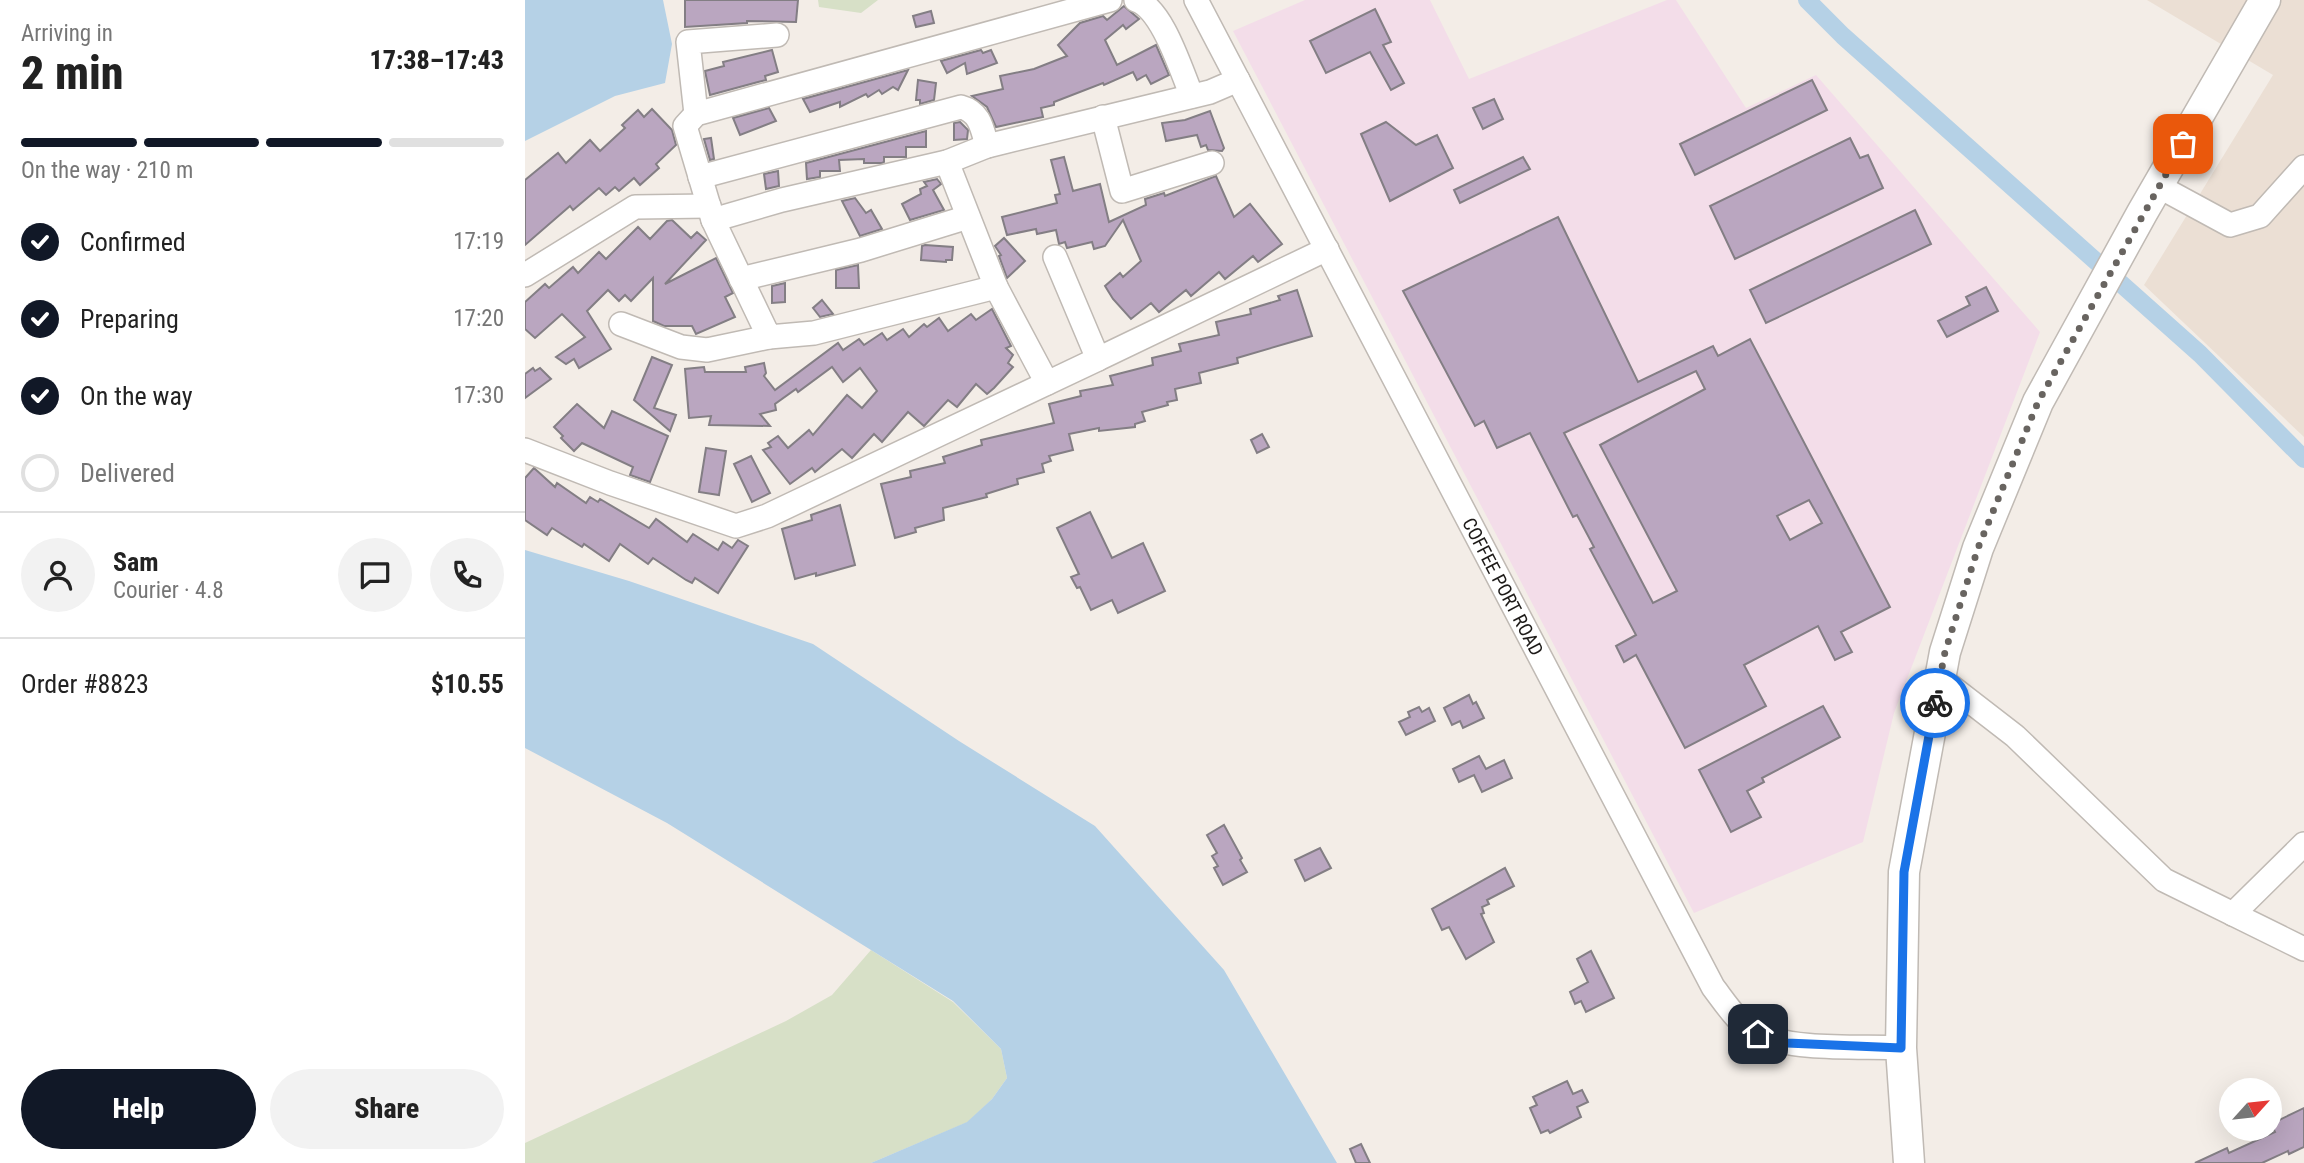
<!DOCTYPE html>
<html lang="en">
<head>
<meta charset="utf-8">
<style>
  body { margin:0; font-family:"Roboto Condensed",sans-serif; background:#f2f2f2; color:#222; height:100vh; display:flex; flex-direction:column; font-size:26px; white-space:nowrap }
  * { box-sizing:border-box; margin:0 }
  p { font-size:23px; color:#767676 }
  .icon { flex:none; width:38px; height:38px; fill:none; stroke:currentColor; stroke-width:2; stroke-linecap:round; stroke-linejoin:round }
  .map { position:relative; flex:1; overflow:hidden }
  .drawer { display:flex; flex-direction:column; background:#fff; width:525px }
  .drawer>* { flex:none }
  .needle { width:46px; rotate:63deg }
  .tools { position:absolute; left:1694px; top:1078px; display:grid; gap:14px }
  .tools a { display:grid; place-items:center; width:63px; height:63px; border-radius:50%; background:#fff; box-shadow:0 7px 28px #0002; font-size:35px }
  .pin { position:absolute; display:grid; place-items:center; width:60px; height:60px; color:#fff; margin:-30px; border-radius:14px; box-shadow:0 4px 10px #0006 }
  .courier { position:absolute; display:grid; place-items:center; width:70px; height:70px; margin:-35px; border:5px solid #1a73e8; border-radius:50%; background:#fff; color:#222; box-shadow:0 2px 9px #0007 }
  .overview em { font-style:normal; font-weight:800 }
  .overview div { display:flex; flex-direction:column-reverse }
  .overview { display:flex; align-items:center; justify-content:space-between; height:119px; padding:0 21px }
  h1 { font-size:46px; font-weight:800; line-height:52px }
  .bar { display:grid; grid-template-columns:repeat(4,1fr); gap:10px 7px; align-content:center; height:84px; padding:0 21px }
  .bar i { height:9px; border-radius:5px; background:#e0e0e0 }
  .bar .active { background:#111827 }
  .bar p { grid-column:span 4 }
  .line { display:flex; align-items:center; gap:18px; padding:0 21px; border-top:2px solid #e0e0e0 }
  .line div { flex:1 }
  .round { display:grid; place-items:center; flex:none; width:74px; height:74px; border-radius:37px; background:#f2f2f2 }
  ol { padding:0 21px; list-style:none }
  li { display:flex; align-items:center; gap:21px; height:77px }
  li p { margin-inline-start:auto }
  li .icon { padding:7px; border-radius:50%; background:#111827; color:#fff; stroke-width:4 }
  li:last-child { color:#767676 }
  li i { width:38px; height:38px; border:4px solid #e0e0e0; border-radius:50% }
  .button { display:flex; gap:14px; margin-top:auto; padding:14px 21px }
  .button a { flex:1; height:80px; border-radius:42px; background:#111827; color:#fff; font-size:28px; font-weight:800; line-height:80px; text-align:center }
  .button a+a { background:#f2f2f2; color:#222 }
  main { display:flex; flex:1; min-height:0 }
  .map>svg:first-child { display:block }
</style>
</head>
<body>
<main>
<section class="drawer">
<div class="overview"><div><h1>2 min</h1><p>Arriving in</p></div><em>17:38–17:43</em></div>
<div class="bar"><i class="active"></i><i class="active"></i><i class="active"></i><i></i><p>On the way · 210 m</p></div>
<ol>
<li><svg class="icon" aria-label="check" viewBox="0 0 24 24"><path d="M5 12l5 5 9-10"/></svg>Confirmed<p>17:19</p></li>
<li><svg class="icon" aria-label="check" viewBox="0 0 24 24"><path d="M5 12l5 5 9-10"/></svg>Preparing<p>17:20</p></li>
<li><svg class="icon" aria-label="check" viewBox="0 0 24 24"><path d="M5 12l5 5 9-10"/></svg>On the way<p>17:30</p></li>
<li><i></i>Delivered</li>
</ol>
<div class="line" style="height:126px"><a class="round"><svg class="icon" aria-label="person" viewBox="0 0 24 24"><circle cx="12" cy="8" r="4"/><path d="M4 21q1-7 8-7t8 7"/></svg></a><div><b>Sam</b><p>Courier · 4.8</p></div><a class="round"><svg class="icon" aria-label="chat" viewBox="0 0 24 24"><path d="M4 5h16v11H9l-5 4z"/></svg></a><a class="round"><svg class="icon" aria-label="phone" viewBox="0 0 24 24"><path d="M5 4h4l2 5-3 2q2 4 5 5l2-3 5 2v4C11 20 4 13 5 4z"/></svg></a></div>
<div class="line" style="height:91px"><div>Order #8823</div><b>$10.55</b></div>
<div class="button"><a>Help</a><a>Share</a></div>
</section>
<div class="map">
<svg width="1779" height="1163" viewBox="0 0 1779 1163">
  <rect width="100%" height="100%" fill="#f3ede7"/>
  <path fill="#ebdfd4" d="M1622,0H1779V437L1619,285L1748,75Z"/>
  <path fill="#f3dde9" d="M780,0H905L944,79L1142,0H1151L1221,108L1291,75L1515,332L1369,713L1338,842L1169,913L708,31Z"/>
  <g fill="#d7e0c7">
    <path d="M293,0H353L336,13L294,7Z"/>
    <path d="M346,950L428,1002L476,1049L482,1078L467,1099L443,1122L346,1163H0V1143L261,1021L307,995Z"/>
  </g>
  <g fill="#b5d1e6">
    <path d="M0,0H138L147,44L140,83L90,96L0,141Z"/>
    <path d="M0,550L104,581L288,644L434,741L570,826L699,970L812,1163H346L442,1122L467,1099L482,1078L476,1049L428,1001L142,823L0,748Z"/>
  </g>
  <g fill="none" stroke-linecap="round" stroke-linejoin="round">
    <path stroke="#b5d1e6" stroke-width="18" d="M1282,0L1318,36L1675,354L1779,459"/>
  </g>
  <g fill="#baa6c0" stroke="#837e84" stroke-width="2" fill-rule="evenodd">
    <path d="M160,0H273L271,22L222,21V23L160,27Z"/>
    <path d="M599,6L614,19L601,29L598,25L580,40L592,65L631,45L644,75L626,84L621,75L612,80L608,72L579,85L578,83L529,102V105L516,108L518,117L471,127L462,107L447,96L478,89L475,76L509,69L542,56L533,45L555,23L578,16L582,20Z"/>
    <path d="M850,9L866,42L858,45L879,83L866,90L845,52L801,73L785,41Z"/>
    <path d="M406,11L409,23L391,27L388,16Z"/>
    <path d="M247,50L253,72L240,76L241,80L233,82L185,95L180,71L199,66L198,62Z"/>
    <path d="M456,50L458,53L466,50L472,63L442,74L440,63L422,73L416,61Z"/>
    <path d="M383,70L373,90L368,87L357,94L354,90L343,97L341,94L315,107V102L285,112L278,99Z"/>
    <path d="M393,80L411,83L409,100L395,104V100H391Z"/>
    <path d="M1287,80L1302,110L1170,175L1155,144Z"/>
    <path d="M969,99L978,119L958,129L948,108Z"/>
    <path d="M244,108L251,121L215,135L208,118Z"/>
    <path d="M127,109L147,130L151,145L131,164L134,168L115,185L109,178L94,191L90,187L81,195L74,188L48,210L45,206L0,245V180L33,153L41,163L65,140L75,151L100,128L97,125L113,110L119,117Z"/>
    <path d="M685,111L699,148L697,151L683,150L681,145L676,147L672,135L641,141L637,123L660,120Z"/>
    <path d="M435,122L443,130L442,139L429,140V123Z"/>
    <path d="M861,122L891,145L912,135L928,168L865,201L836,134Z"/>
    <path d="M401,131V147H381V157H359V162L357,163H339V159L314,160L315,171H295V177L282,179L281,163Z"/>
    <path d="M186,138L189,159L185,160L179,139Z"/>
    <path d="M1325,138L1335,158L1343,155L1358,188L1210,259L1185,206Z"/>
    <path d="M539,157L548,191L575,184L584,222L621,205L620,199L639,193L640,196L691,176L709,217L725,204L757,244L733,262L728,256L700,279L694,272L666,296L661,290L634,312L626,303L606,319L588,299L580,286L595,273L598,277L616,261L598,220L580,246L569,249L567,242L542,248L540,242L534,244L531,230L512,234L511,229L482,235L477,217L532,203L530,195L535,194L526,160Z"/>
    <path d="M998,157L1005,169L935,203L929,190Z"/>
    <path d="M253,171L254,186L241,189L239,174Z"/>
    <path d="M412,179L416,184L408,190L419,210L385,220L377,204L396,194L395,189L402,186L399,182Z"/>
    <path d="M330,198L341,213L346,210L357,229L335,236L317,201Z"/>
    <path d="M1390,210L1406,244L1241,323L1225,290Z"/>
    <path d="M1033,217L1113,382L1188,346L1193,356L1225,339L1365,607L1316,632L1327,652L1310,660L1293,626L1219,665L1241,706L1160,748L1111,655L1099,662L1091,646L1111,635L1065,549L1069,547L1052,515L1048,517L1005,433L972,448L959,421L950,426L878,291ZM1171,371L1180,389L1075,445L1152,591L1128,603L1039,433ZM1284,500L1297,523L1265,540L1252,516Z"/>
    <path d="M147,220L166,238L172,232L181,240L140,284L191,258L208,293L200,297L210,317L171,334L167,326H139L128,321V278L106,301L100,295L94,301L83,290L62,311L86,349L54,368L49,359L41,364L31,357L60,337L37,314L10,338L0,329V302L20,284L24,288L48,267L53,273L74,252L81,259L113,227L125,239L142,221Z"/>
    <path d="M479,238L500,261L482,278L474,256L476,255L470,246Z"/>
    <path d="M400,245L428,247L427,260H421V262L396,260L397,246Z"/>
    <path d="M333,265L334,288H311V270Z"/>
    <path d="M260,283V302L247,303V286Z"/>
    <path d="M1461,287L1473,311L1422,337L1413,321L1445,305L1441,297Z"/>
    <path d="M772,290L787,336L712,358L713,363L674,373L676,383L650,389L652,400L642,402L643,405L617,412L620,421L610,424V427L574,431V428L544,434L548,450L524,456L526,461L517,464L519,472L492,479L493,484L461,494L462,497L418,508L419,520L390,528L391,532L370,538L356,484L386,477L385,471L420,463L418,457L457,445L456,440L529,423L524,404L556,396L555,391L588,385L585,376L628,365L627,358L656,351L654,344L694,335L691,322L726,314L725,309L755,300L753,296Z"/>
    <path d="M297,300L308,314L295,317L288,308Z"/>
    <path d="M467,309L486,346L481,348L488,355L483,363L488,367L469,388L462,394L451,384L432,407L423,400L399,426L383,412L357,442L349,434L327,458L317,449L290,472L287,468L265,484L238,450L246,447L243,443L253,436L263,448L284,430L288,435L322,395L337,408L352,391L335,368L318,382L307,367L273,392L271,389L250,404L251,410L235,414L245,426L184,425L186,416L164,418L160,369L179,367L180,372H221L220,367L239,363L241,373L239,376L250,390L313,343L318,350L334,339L339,345L357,333L362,340L378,329L384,337L399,324L402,327L414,318L423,331L446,314L451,320Z"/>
    <path d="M127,357L147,365L129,408L151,415L145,431L109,400Z"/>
    <path d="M8,368L10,371L15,368L26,379L0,398V374Z"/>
    <path d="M52,404L79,428L87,411L143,436L125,482L105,475L108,467L57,443L49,451L36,438L38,436L29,427Z"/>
    <path d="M737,434L744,447L732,453L726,440Z"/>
    <path d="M181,448L201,451L194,495L174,492Z"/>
    <path d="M226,456L245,493L227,502L209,464Z"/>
    <path d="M9,468L30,487L32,483L61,503L65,497L73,502L75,499L124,528L131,519L162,542L168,534L193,550L198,542L207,548L213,540L223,546L193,593L170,578L167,583L161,580L128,558L123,564L95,544L84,561L59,544L57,547L27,528L22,535L0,520V478Z"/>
    <path d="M315,505L330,565L291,576V573L270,579L257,529L287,520L286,515Z"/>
    <path d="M565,512L587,558L618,543L640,591L593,613L587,600L566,610L555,587L552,588L546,577L554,574L532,528Z"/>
    <path d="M944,695L948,704L951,702L959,718L938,728L935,721L927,725L919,708Z"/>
    <path d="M1298,706L1315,737L1237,778L1239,782L1222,791L1236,817L1206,832L1174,770Z"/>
    <path d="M894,707L897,712L904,708L910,721L881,735L874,722L885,717L883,712Z"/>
    <path d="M954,756L961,769L979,760L987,778L957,792L949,775L934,782L928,769Z"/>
    <path d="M699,825L717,858L715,860L722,872L698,885L689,868L693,866L687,856L692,853L682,835Z"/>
    <path d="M795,848L806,868L780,881L770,860Z"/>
    <path d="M980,868L989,886L962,900L964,904L957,907L959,913L956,914L969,942L941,959L924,927L917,930L907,909Z"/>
    <path d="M1066,951L1089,998L1061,1012L1056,1001L1050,1004L1045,992L1063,982L1052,959Z"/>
    <path d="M1042,1081L1048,1094L1057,1090L1063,1102L1052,1107L1056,1117L1025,1133L1023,1130L1016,1133L1005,1108L1012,1105L1008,1097Z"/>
    <path d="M1779,1108V1147L1764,1154L1763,1151L1737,1163H1670L1702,1148L1704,1153L1750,1132L1746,1124Z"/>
    <path d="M836,1144L845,1163H831L825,1149Z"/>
  </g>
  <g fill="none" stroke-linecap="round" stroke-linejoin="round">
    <g stroke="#c0bab4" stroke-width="26">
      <g id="minor">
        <path d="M585,0L171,114L160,126L188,220L257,200L422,162L462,146L685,92L713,80"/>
        <path d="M611,0C638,9 656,71 667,96"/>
        <path id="s1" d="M671,0L1188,987C1201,1004 1214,1025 1233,1034C1268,1051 1337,1046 1376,1048"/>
        <path d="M171,114L163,42L252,35"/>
        <path d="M578,117L597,191L687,163"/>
        <path d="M175,177L436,107C455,112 457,128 462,146"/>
        <path d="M1633,186L1705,225L1735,216L1779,167"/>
        <path d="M188,220L244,337L289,333L471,287L422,162"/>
        <path d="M530,257L573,359L802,249"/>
        <path d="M0,275L110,207L184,206"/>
        <path d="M216,279L336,250L443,217"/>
        <path d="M471,287L522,383"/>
        <path d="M96,324L156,347L182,350L244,337"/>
        <path d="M0,450L85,483L211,526L242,516L573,359"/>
        <path d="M1415,678L1490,736L1639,880L1779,949"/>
        <path d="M1708,914L1779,844"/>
      </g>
    </g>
    <g stroke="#c0bab4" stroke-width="33">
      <path id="major" d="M1384,1163L1376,1048L1379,872L1420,652L1453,548L1513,402L1617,213L1740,0"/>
    </g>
    <use href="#minor" stroke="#fff" stroke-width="23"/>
    <use href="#major" stroke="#fff" stroke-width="30"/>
  </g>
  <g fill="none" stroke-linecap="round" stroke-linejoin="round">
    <path stroke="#686460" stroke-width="7" stroke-dasharray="0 12.6" d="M1410,703L1420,652L1453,548L1513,402L1658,144"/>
    <path stroke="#1a73e8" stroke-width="9" d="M1233,1034L1262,1043L1376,1048L1379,872L1410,703"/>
  </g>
  <g text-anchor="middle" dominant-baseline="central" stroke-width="6" stroke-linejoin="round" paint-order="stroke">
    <g font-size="19" fill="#1d1a18" stroke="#fefaf7">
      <text stroke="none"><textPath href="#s1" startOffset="662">COFFEE PORT ROAD</textPath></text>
    </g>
  </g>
</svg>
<div class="tools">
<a><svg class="needle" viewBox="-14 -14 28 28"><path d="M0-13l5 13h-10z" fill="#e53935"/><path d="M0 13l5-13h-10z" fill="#767676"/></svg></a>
</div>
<div class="pin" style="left:1658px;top:144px;background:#ea580c"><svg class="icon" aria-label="bag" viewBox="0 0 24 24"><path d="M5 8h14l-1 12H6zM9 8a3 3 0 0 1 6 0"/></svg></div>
<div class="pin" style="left:1233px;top:1034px;background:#1f2937"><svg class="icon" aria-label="home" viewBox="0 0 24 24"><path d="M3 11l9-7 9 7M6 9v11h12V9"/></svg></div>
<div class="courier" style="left:1410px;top:703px"><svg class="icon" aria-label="bike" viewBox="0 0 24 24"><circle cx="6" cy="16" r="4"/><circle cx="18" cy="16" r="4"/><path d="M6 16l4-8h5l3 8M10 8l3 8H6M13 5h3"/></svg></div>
</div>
</main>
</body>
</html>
